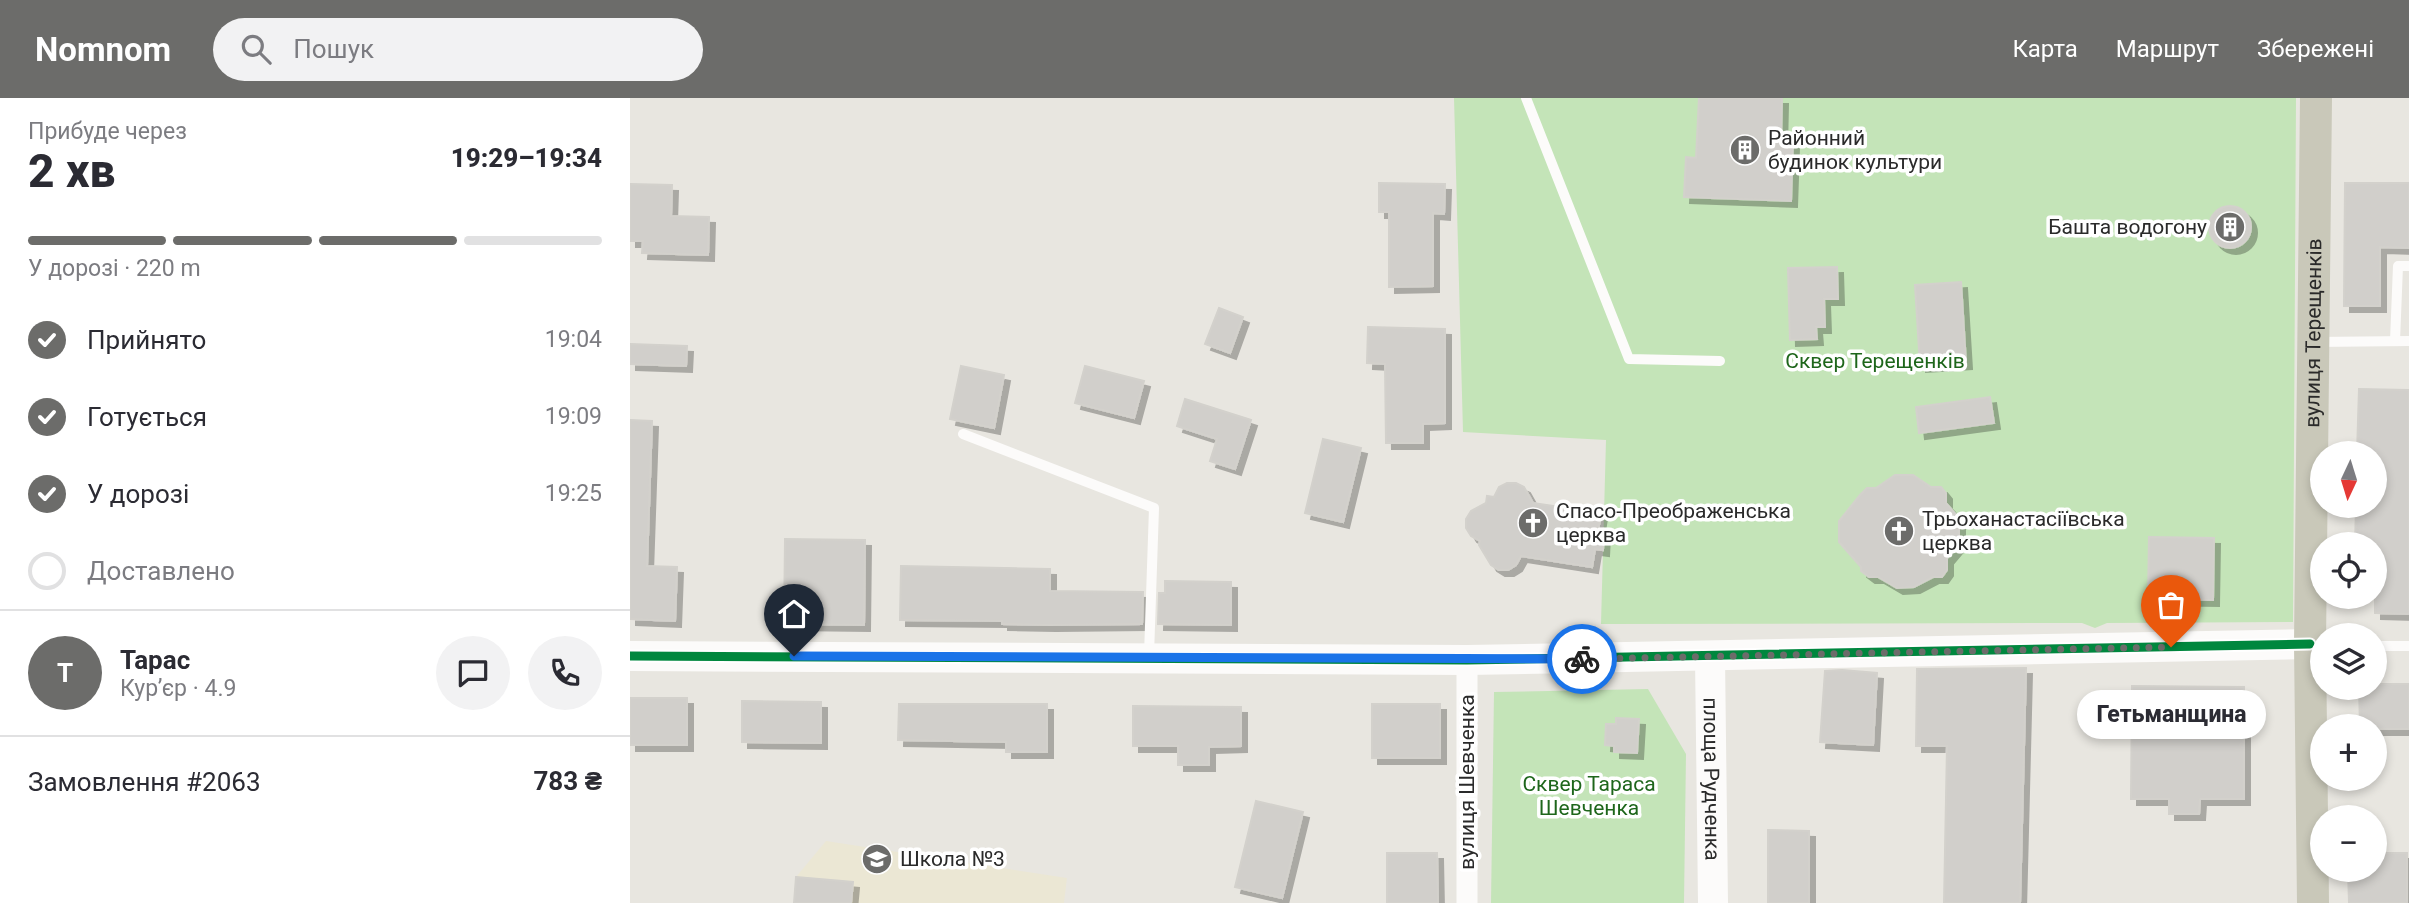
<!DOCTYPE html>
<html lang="uk">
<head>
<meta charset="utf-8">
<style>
  body { margin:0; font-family:Roboto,sans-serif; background:#f2f2f3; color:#2b2b33; height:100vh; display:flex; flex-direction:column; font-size:26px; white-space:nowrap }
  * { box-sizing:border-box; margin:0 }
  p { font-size:23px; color:#7c7c81 }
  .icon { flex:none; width:38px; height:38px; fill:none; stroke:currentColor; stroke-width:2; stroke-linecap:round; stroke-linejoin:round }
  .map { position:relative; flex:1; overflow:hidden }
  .sheet { display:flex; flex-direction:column; background:#fff; width:630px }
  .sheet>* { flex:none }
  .needle { width:46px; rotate:184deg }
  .buttons { position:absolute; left:1680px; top:343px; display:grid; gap:14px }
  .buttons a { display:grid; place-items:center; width:77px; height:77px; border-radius:50%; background:#fff; box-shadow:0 4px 10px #0003; font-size:35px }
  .pin { position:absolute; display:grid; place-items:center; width:60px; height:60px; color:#fff; margin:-72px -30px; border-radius:50% 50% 50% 0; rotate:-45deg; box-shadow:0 0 7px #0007 }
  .pin .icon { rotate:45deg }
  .courier { position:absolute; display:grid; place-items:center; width:70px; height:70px; margin:-35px; border:5px solid #1a73e8; border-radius:50%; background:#fff; color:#222; box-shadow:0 2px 9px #0007 }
  .bubble { position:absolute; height:49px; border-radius:24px; background:#fff; box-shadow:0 4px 10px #0003; font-size:23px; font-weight:800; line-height:49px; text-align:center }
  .summary em { font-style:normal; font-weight:800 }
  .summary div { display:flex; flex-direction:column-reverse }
  .summary { display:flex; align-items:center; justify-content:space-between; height:119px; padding:0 28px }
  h1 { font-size:46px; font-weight:800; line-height:52px }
  .bar { display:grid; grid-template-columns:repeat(4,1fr); gap:10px 7px; align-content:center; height:84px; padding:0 28px }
  .bar i { height:9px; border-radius:5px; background:#e1e1e2 }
  .bar .current { background:#6c6c6a }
  .bar p { grid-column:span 4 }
  .line { display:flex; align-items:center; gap:18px; padding:0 28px; border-top:2px solid #e1e1e2 }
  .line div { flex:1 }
  .round { display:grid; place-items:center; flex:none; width:74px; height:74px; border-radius:37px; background:#f2f2f3 }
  ol { padding:0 28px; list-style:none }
  li { display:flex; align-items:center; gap:21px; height:77px }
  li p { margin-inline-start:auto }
  li .icon { padding:7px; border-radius:50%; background:#6c6c6a; color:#fff; stroke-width:4 }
  li:last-child { color:#7c7c81 }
  li i { width:38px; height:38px; border:4px solid #e1e1e2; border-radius:50% }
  header { display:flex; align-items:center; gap:42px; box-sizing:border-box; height:98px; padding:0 35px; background:#6c6c6a; color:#fff }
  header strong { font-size:33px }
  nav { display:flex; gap:38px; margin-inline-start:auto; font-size:24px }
  .search { width:490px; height:63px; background:#f2f2f3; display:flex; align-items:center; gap:18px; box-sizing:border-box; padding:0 24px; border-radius:38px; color:#7c7c81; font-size:26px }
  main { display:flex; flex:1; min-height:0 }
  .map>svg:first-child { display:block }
</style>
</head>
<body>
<header>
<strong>Nomnom</strong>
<div class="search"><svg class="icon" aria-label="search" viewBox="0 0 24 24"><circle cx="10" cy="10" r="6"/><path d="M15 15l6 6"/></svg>Пошук</div>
<nav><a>Карта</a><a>Маршрут</a><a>Збережені</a></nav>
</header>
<main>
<section class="sheet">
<div class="summary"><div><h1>2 хв</h1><p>Прибуде через</p></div><em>19:29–19:34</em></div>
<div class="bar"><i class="current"></i><i class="current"></i><i class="current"></i><i></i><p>У дорозі · 220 m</p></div>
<ol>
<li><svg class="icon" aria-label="check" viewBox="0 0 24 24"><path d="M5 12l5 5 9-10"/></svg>Прийнято<p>19:04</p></li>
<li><svg class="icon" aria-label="check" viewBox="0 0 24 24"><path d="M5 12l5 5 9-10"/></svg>Готується<p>19:09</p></li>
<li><svg class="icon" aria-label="check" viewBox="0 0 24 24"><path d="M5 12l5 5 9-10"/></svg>У дорозі<p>19:25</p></li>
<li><i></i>Доставлено</li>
</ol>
<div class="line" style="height:126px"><b class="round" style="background:#6c6c6a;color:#fff">Т</b><div><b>Тарас</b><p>Кур’єр · 4.9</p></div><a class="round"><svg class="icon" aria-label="chat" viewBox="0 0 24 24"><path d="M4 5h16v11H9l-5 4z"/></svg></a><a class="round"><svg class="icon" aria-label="phone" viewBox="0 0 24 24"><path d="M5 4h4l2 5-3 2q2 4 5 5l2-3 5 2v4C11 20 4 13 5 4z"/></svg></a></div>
<div class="line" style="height:91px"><div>Замовлення #2063</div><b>783 ₴</b></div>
</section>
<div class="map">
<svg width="1779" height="805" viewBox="0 0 1779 805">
  <defs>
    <filter id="shadow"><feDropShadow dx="6" dy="6" stdDeviation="0" flood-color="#0004"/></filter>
  </defs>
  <rect width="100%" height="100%" fill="#e8e6e0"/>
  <path fill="#ebe7d4" d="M196,743L437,780L434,805H164L166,779Z"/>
  <g fill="#c4e4b8">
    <path d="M824,0H1666L1663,524L1477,525L1465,530L1452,525L971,526L976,342L833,334Z"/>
    <path d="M1018,591L1056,656L1054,805H861L864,594Z"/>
  </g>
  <g fill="#d1cfcb" stroke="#d3d1cc" stroke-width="2" filter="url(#shadow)">
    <path d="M1069,0H1152L1151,44H1163L1161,103L1054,99L1056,59L1066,60Z"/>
    <path d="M749,85L815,86L814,116L803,115V188L759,189V114H749Z"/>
    <path d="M1715,85H1779V150L1750,149V208H1714Z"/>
    <path d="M0,86L42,87L41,118L79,119L78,157L12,155L13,143H0Z"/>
    <circle cx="1600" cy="129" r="21"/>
    <path d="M1207,169L1208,201H1194L1195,229H1186L1187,241L1160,242L1158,170Z"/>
    <path d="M1331,184L1336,265L1290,268L1285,187Z"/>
    <path d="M589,210L613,219L600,255L575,246Z"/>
    <path d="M738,229L815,231V325L793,326V345H756L755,266L737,265Z"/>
    <path d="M0,246L57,248L56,268L0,266Z"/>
    <path d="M331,268L374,277L364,330L320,321Z"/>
    <path d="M455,268L514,283L504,320L445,305Z"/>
    <path d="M1729,291L1779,292V516L1745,515V446H1725L1726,408H1745V355H1727Z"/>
    <path d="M1360,299L1364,325L1289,335L1286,309Z"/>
    <path d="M555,301L621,322L605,371L580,363L587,341L547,328Z"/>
    <path d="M0,322L22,323L17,468L47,469L45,523L0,521Z"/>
    <path d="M693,341L731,350L713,424L675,415Z"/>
    <path d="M1265,377H1283L1301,389H1311L1316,395V405L1329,420V446L1317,460V472L1312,479H1303L1284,489L1267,490L1248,479H1239L1231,473V469L1209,444V423L1230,397L1237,390H1246Z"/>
    <path d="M877,385H886L894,389L903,405L971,415L968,433L974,434L973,452L965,451L962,469L891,458L886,467L878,472H869L861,467L849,447L850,443L841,438L836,430V421L841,413L856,405L857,398L864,399L869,389Z"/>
    <path d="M1519,439L1584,440L1583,502L1518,501Z"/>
    <path d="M155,441L235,442L234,527L154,526Z"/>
    <path d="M271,468L420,471V493L513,494L512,526L420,527L372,526V523L270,522Z"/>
    <path d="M535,483L601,484V527L528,526L529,495H535Z"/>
    <path d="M1396,570L1390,805H1314L1317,648H1286L1287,571Z"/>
    <path d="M1212,572L1247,575L1243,647L1190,644L1195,573Z"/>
    <path d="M1745,586H1779V631H1745V628H1730L1729,590H1745Z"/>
    <path d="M1502,588L1614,589V701H1570L1569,716H1539V701H1501Z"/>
    <rect x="0" y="600" width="57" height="47"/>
    <path d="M112,603L191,604V645L112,644Z"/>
    <path d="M269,606H417V654H376V644L268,642Z"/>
    <rect x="742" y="606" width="68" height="54"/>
    <path d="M503,608L611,609V648L579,649V667H548V648H503Z"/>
    <path d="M986,620L1009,621L1007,655L984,654V648L975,647L976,626H986Z"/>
    <path d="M626,703L673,714L652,800L605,789Z"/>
    <path d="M1138,732L1179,733V805H1138Z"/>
    <path d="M757,755H807L808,805H757Z"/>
    <path d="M1745,755H1777V805H1719L1718,772H1745Z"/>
    <path d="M166,779L223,784L221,805H164Z"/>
  </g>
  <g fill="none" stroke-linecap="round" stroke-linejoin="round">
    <g stroke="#fcfbfa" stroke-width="10">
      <path d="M896,0L999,261L1090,263"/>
      <path d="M1765,243L1768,168H1779"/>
      <path d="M1685,244L1779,243"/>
      <path d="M333,336L524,410L519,557"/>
      <path d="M1745,548H1779"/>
    </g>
    <path stroke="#fcfbfa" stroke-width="21" d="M837,805V562"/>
    <g stroke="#fcfbfa" stroke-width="30">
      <path d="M0,558L837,562L1680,546"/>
      <path id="s1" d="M1080,559L1083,805"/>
    </g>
    <path stroke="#c9c8b9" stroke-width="32" id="s2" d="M1683,805L1680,546L1686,0"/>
    <g stroke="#fff" stroke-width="13">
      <path id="cycleway" d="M0,558L837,562L1680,546"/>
    </g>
    <use href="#cycleway" stroke="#00873e" stroke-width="9"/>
  </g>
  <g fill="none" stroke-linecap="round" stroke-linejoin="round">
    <path stroke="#6c6c6a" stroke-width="7" stroke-dasharray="0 12.6" d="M952,561L1541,549"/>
    <path stroke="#1a73e8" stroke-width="9" d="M164,558L952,561"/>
  </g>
  <defs>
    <g id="building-disc" transform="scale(1.575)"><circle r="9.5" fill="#6c6c6a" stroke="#fff"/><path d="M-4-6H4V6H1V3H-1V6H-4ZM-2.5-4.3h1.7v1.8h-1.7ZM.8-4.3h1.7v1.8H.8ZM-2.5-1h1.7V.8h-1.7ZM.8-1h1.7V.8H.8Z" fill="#fff"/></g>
    <g id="church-disc" transform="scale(1.575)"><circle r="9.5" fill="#6c6c6a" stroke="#fff"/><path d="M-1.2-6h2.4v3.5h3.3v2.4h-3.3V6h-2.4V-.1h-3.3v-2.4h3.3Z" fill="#fff"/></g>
    <g id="school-disc" transform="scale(1.575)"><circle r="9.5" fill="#6c6c6a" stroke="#fff"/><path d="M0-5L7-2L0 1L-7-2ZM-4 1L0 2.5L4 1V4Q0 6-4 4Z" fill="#fff"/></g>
  </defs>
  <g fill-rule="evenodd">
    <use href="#building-disc" x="1115" y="52"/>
    <use href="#building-disc" x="1600" y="129"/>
    <use href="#church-disc" x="903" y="425"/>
    <use href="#church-disc" x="1269" y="433"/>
    <use href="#school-disc" x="247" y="761"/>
  </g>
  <g text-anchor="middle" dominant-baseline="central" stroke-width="7" stroke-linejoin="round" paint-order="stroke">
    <g font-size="21" fill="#2a2a2a" stroke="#fff" text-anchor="start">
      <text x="1138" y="40">Районний<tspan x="1138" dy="24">будинок культури</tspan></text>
      <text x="1577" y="129" text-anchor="end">Башта водогону</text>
      <text x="926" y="413">Спасо-Преображенська<tspan x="926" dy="24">церква</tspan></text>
      <text x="1292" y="421">Трьоханастасіївська<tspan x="1292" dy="24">церква</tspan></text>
      <text x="270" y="761">Школа №3</text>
    </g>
    <g font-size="21" fill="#2a2a2a" stroke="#fff">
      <text stroke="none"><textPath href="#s2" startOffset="570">вулиця Терещенків</textPath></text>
      <text stroke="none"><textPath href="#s1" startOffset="122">площа Рудченка</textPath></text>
      <text transform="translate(837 684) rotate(-90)">вулиця Шевченка</text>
    </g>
    <g font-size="21" fill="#1e661b" stroke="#fff">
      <text x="1245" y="263">Сквер Терещенків</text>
      <text x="959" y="686">Сквер Тараса<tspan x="959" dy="24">Шевченка</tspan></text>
    </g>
  </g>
</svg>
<div class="buttons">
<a><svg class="needle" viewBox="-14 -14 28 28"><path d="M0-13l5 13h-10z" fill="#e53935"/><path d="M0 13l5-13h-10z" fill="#7c7c81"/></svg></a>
<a><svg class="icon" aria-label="locate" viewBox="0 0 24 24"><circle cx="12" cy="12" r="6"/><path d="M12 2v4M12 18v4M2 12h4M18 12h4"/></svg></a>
<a><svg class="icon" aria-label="layers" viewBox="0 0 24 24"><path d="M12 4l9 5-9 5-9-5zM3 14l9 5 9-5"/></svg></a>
<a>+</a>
<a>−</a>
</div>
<div class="pin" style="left:1541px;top:549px;background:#ea580c"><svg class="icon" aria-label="bag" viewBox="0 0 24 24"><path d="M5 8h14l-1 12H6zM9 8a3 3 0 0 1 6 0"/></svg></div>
<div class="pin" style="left:164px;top:558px;background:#1f2937"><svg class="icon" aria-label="home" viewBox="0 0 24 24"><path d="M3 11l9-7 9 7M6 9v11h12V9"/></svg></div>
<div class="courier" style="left:952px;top:561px"><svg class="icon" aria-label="bike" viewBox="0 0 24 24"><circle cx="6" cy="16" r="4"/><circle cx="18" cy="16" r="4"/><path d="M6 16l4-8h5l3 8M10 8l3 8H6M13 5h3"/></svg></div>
<div class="bubble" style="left:1447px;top:592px;width:189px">Гетьманщина</div>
</div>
</main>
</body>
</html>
